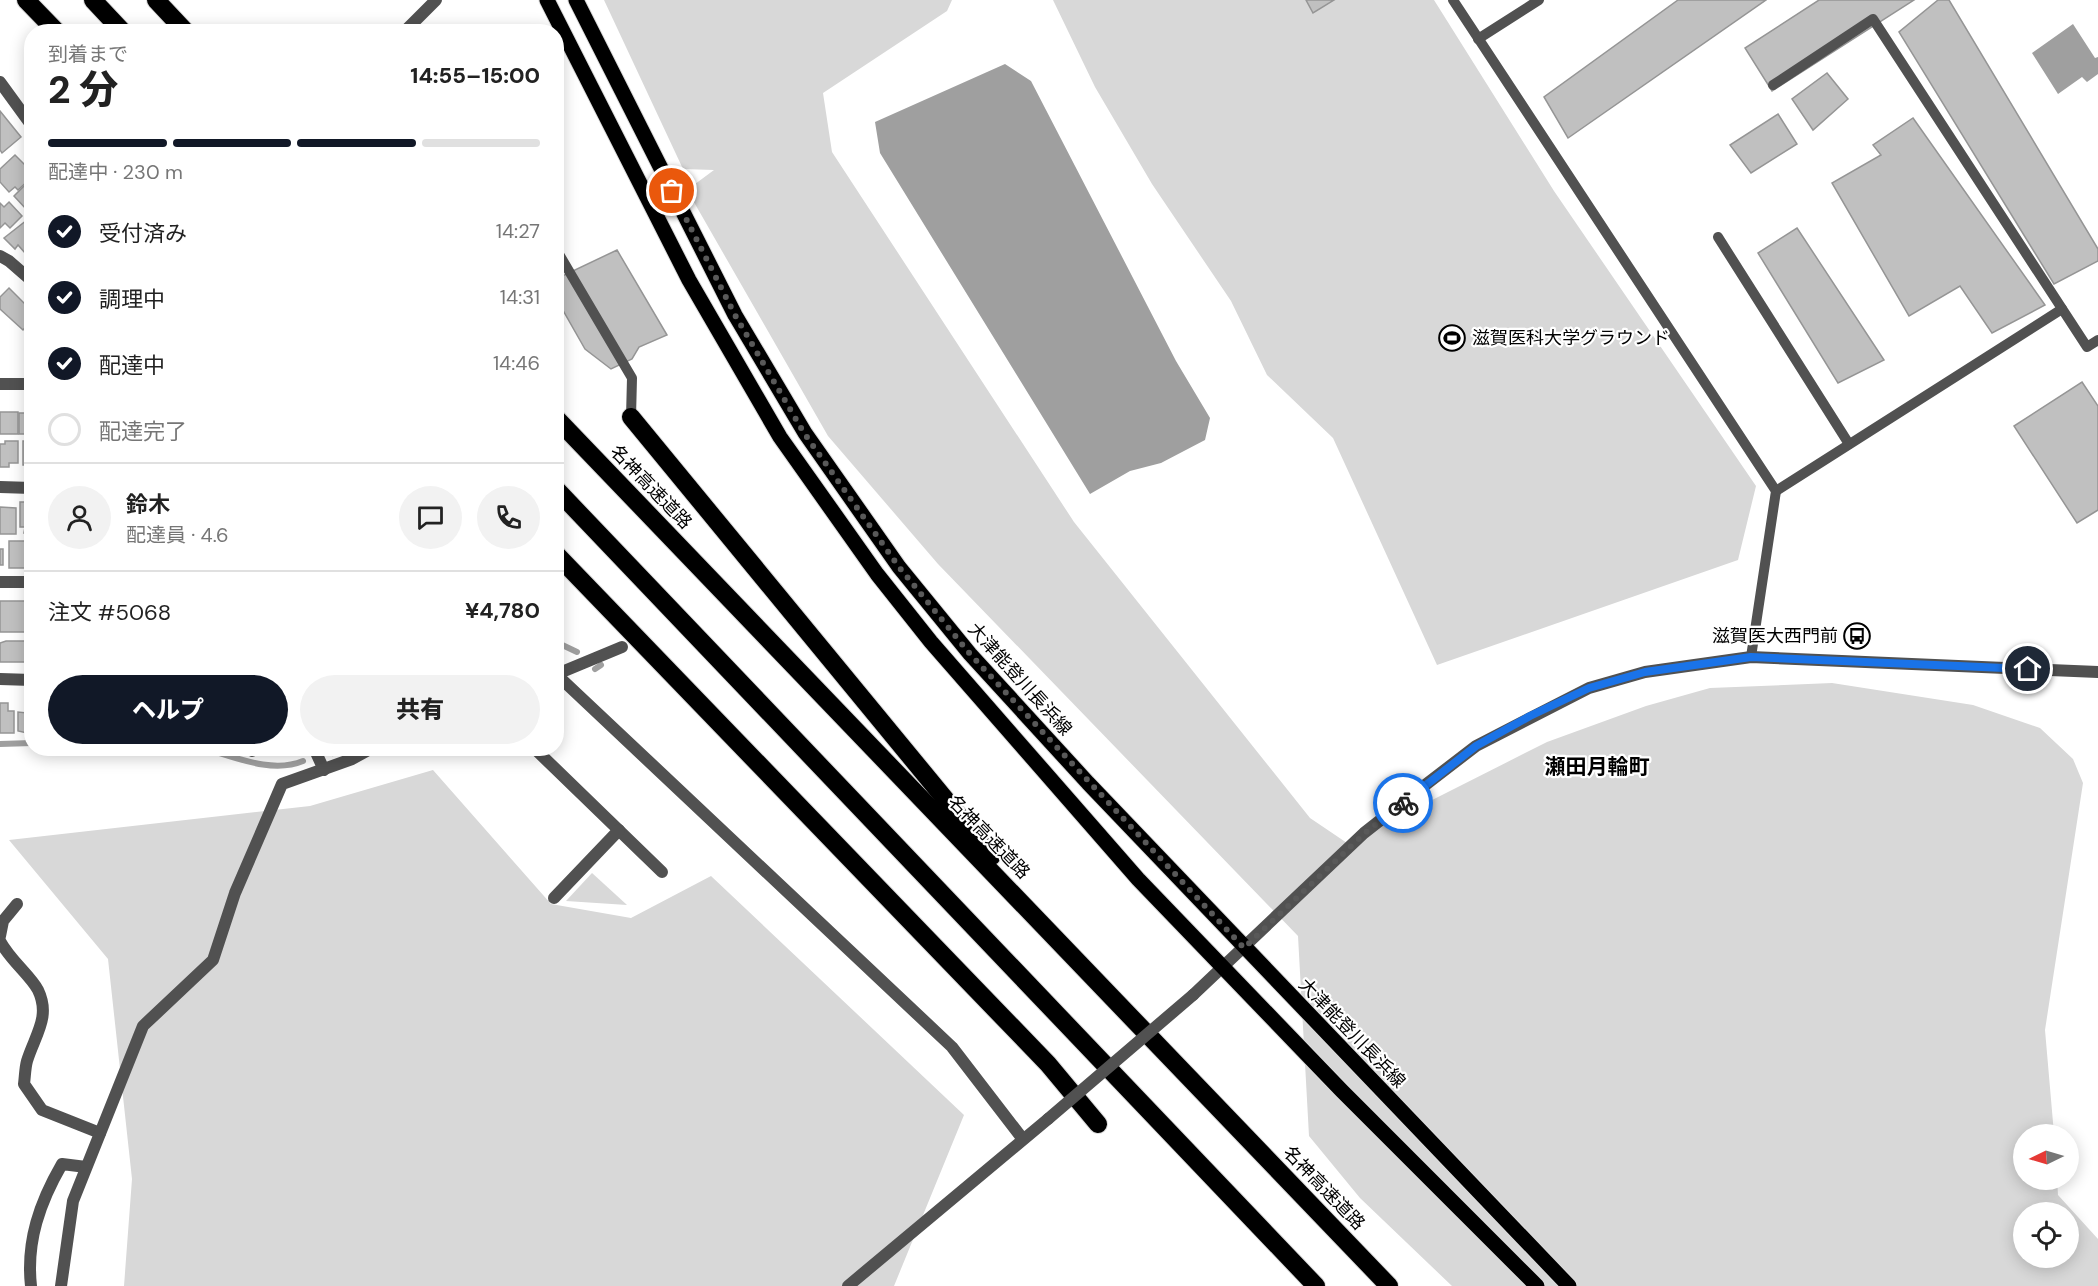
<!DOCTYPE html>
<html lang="ja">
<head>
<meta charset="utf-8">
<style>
  body { margin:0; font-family:"DM Sans","Noto Sans JP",sans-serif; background:#f2f2f2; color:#222; height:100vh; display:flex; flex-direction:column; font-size:22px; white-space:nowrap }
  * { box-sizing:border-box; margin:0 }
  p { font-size:20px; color:#767676 }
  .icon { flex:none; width:33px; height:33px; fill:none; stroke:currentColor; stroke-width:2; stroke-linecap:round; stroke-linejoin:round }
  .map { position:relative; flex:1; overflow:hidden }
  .panel { position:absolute; left:24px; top:24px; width:540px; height:732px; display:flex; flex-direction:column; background:#fff; border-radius:24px; box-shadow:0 3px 15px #0003 }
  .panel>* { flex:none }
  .needle { width:39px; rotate:265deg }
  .fabs { position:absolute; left:2013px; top:1124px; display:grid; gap:12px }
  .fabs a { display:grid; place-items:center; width:66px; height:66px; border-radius:50%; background:#fff; box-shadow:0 3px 15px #0003; font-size:30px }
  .pin { position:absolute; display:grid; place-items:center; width:51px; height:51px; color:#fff; margin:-26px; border:3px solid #fff; border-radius:50%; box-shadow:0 2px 6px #0007 }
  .courier { position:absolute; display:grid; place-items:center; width:60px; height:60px; margin:-30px; border:4px solid #1a73e8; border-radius:50%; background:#fff; color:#222; box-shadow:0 2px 8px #0007 }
  .head em { font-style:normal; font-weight:800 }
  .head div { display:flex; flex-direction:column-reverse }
  .head { display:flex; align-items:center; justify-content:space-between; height:102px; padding:0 24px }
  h1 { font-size:39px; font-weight:800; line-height:45px }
  .bar { display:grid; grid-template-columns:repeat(4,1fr); gap:9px 6px; align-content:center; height:72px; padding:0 24px }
  .bar i { height:8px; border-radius:4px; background:#e0e0e0 }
  .bar .on { background:#111827 }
  .bar p { grid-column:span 4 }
  .line { display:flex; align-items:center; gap:15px; padding:0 24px; border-top:2px solid #e0e0e0 }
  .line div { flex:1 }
  .round { display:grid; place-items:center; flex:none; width:63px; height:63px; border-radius:32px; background:#f2f2f2 }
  ol { padding:0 24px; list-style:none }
  li { display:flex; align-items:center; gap:18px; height:66px }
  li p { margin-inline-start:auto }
  li .icon { padding:6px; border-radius:50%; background:#111827; color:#fff; stroke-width:4 }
  li:last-child { color:#767676 }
  li i { width:33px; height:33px; border:3px solid #e0e0e0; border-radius:50% }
  .button { display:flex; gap:12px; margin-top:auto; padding:12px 24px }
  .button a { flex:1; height:69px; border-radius:36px; background:#111827; color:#fff; font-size:24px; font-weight:800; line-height:69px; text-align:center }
  .button a+a { background:#f2f2f2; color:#222 }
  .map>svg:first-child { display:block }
</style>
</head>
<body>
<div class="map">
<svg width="2098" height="1286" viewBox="0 0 2098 1286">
  <rect width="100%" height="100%" fill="#fff"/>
  <g fill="#d8d8d8" fill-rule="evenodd">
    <path d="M604,0H952L947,11L823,93L832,152L1074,522L1310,818L1347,843L1547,742L1646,706L1710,688L1832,683L1973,705L2040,728L2073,759L2083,783L2045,1030L2054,1134H2024V1179H2057L2058,1195L2098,1239V1286H1452L1360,1198L1309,1136L1298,936L938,564L828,436L687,190L714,170L683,169ZM2024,1212H2068V1257H2024Z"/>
    <path d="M1053,0H1434L1554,191L1756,486L1738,560L1437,665L1333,438L1267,375L1231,301L1152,184L1095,87Z"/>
    <path d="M433,770L551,904L631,918L711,876L964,1115L894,1286H124L132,1179L108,959L9,840L310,806Z"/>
    <path d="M592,873L627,905L566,901Z"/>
  </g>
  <g fill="#9f9f9f">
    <path d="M2073,24L2095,58L2098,57V74L2087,82L2082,77L2058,94L2032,53Z"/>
    <path d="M1005,64L1031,81L1176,361L1210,418L1205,440L1161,463L1130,471L1090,494L880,153L875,122Z"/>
  </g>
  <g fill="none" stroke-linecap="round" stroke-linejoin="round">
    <g stroke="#9f9f9f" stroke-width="6">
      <path d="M556,642L577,652"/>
      <path d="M595,669L601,665"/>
      <path d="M0,744L32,743"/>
      <path d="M203,748C235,757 272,774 303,761"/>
      <path d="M333,753L343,748"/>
    </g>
  </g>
  <g fill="#c0c0c0" stroke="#959595" stroke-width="1.5">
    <path d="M1306,0H1334L1313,13Z"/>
    <path d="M1678,0H1766L1568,138L1544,97Z"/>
    <path d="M1819,0H1914L1772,91L1745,48Z"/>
    <path d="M1938,0H1949L2098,249V261L2054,284L1899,32Z"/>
    <path d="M1827,73L1848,99L1813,130L1792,99Z"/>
    <path d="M0,111L21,137L2,153L0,150Z"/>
    <path d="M1778,114L1797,144L1751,173L1730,145Z"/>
    <path d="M1913,118L2045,305L1992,333L1960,286L1909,316L1832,183L1881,155L1873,145Z"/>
    <path d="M15,155L32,172V177L18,190L15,187L9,192L0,182V169Z"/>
    <path d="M28,182L32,185V209L29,206L26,209L14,196Z"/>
    <path d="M9,202L22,216L10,228L5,223L0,228V203L4,207Z"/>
    <path d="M27,220L32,225V247L25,253L18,245L15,249L4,238Z"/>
    <path d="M1797,228L1884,360L1838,383L1758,253Z"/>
    <path d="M617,250L667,335L639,347L632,359L611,369L585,349L556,298V279Z"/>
    <path d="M9,288L32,311L28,317L31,321L23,330L0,309V297Z"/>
    <path d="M2082,382L2098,406V510L2077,523L2014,426Z"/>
    <rect x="0" y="412" width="18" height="22"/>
    <rect x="19" y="413" width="13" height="21"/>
    <path d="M5,441H18V463H9V467H0V444H5Z"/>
    <rect x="23" y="441" width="9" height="24"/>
    <path d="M20,502H28L29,506H32V533H24L25,527H20Z"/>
    <path d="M0,507L16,508V534H0Z"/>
    <rect x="9" y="541" width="23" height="27"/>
    <rect x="0" y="549" width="3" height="16"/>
    <rect x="0" y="601" width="26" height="31"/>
    <path d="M6,641H28V662H0V643Z"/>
    <path d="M0,703H8V711H14V733H0Z"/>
    <path d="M27,707H32V734L18,731V712L27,713Z"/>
  </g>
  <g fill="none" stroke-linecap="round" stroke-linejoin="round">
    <g stroke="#dbdbdb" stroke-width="17">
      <g id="primary">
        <path d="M547,0L689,280L780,437L877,574L931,642L1138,879L1342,1091L1537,1286"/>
        <path d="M576,0L735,315L805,433L899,567L970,654L1088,783L1569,1286"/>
      </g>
    </g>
    <g stroke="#dbdbdb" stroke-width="20">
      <g id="motorway">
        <path d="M26,0L57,32"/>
        <path d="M93,0L123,32"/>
        <path d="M156,0L186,32"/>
        <path d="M631,417L992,856"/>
        <path d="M556,418L1389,1286"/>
        <path d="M556,489L1316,1286"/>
        <path d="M556,554L1048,1064L1098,1124"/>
      </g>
    </g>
    <g stroke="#515151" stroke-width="10">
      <path d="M1453,0L1776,491L1751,657"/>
      <path d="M1478,39L1539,0"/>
      <path d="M1773,85L1873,19L2087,347L2098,340"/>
      <path d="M1718,237L1849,444"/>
      <path d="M556,249L632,378L631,417"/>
      <path d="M1776,491L2062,309"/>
      <path d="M251,748L252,752"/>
    </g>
    <g stroke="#515151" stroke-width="12">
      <path d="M404,32L436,0"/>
      <path d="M0,82L32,126"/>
      <path d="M0,256L9,261L32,281"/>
      <path d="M0,384H32"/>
      <path d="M0,487L32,488"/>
      <path d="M0,582H32"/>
      <path d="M556,674L952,1047L1022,1138"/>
      <path d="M557,674L622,647"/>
      <path d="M0,679L32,680"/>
      <path d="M314,748L324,770"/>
      <path d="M534,748L662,872"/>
      <path d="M554,898L619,830"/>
      <path d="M0,936L3,921L17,904"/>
      <path d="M0,941C10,960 30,975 38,990C51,1017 35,1035 27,1061C25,1068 25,1077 24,1084L42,1110L100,1133"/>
      <path d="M31,1286C26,1241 40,1202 62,1164L86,1167"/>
      <path d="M61,1286L73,1201L143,1026L213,960L235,893L282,784L352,759L372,748"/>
    </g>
    <g stroke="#515151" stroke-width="12">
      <path d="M1193,995L1364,833L1420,789L1476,746L1589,688L1645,672L1751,657L2098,672"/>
      <path d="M848,1286L1048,1119"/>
    </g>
    <use href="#primary" stroke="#000" stroke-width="15"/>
    <use href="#motorway" stroke="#000" stroke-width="18"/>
    <path stroke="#515151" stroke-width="12" d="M1048,1119L1193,995"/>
  </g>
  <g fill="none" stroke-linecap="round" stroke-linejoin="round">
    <path stroke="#595959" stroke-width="6" stroke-dasharray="0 10.8" d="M672,191L735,315L804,433L899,567L970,654L1244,948L1365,833L1403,803"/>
    <path stroke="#1a73e8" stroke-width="8" d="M1403,803L1476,746L1530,716L1589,688L1645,672L1751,657L2028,669"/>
  </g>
  <defs>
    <g id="stadium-ring" transform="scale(1.35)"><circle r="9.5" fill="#fff" stroke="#000" stroke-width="1.5"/><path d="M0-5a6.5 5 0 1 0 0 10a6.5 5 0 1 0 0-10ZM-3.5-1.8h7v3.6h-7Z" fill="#000"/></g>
    <g id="bus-ring" transform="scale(1.35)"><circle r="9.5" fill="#fff" stroke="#000" stroke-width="1.5"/><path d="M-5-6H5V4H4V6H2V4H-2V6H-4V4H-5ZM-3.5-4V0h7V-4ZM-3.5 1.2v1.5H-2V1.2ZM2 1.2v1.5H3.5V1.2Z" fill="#000"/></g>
  </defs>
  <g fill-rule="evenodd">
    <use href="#stadium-ring" x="1452" y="338"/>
    <use href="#bus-ring" x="1857" y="636"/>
  </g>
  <g text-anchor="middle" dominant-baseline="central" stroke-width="4.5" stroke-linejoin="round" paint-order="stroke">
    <g font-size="18" fill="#000" stroke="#fff" text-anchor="start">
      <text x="1472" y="338">滋賀医科大学グラウンド</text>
      <text x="1838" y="636" text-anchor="end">滋賀医大西門前</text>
    </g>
    <g font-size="18" fill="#000" stroke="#fff">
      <text transform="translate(651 487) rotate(46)">名神高速道路</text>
      <text transform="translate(1020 679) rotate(48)">大津能登川長浜線</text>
      <text transform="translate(989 837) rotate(46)">名神高速道路</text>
      <text transform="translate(1352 1033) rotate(46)">大津能登川長浜線</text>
      <text transform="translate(1324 1188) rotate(46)">名神高速道路</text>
    </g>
    <g font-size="21" font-weight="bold" fill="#000" stroke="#fff">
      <text x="1597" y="767">瀬田月輪町</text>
    </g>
  </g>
</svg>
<div class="fabs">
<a><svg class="needle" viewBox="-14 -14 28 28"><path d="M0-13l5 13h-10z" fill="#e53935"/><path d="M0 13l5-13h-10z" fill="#767676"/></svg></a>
<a><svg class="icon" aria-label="locate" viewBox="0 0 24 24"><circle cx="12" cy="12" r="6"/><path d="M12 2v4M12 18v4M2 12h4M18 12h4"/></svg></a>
</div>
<div class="pin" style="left:672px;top:191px;background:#ea580c"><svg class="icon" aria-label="bag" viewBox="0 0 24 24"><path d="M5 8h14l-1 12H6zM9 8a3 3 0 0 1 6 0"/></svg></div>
<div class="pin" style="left:2028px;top:669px;background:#1f2937"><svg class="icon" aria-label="home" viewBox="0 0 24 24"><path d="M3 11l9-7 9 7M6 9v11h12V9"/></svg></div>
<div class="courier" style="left:1403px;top:803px"><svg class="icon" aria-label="bike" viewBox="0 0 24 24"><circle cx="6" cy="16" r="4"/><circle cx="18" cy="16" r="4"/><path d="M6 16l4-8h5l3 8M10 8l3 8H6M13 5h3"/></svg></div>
<section class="panel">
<div class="head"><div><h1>2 分</h1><p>到着まで</p></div><em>14:55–15:00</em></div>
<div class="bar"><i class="on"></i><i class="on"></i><i class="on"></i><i></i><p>配達中 · 230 m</p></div>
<ol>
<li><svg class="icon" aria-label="check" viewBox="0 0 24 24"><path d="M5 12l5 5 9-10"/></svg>受付済み<p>14:27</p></li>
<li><svg class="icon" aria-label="check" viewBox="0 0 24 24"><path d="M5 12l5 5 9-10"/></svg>調理中<p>14:31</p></li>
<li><svg class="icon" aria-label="check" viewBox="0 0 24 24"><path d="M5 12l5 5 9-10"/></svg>配達中<p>14:46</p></li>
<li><i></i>配達完了</li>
</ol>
<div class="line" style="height:108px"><a class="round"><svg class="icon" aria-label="person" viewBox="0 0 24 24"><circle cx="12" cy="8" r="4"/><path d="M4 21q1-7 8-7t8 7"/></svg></a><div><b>鈴木</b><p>配達員 · 4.6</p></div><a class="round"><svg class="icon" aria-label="chat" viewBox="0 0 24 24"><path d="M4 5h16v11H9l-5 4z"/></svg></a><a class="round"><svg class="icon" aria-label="phone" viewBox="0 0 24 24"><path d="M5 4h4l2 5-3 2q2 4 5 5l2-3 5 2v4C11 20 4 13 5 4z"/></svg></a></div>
<div class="line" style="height:78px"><div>注文 #5068</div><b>¥4,780</b></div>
<div class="button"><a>ヘルプ</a><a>共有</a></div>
</section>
</div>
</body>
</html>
